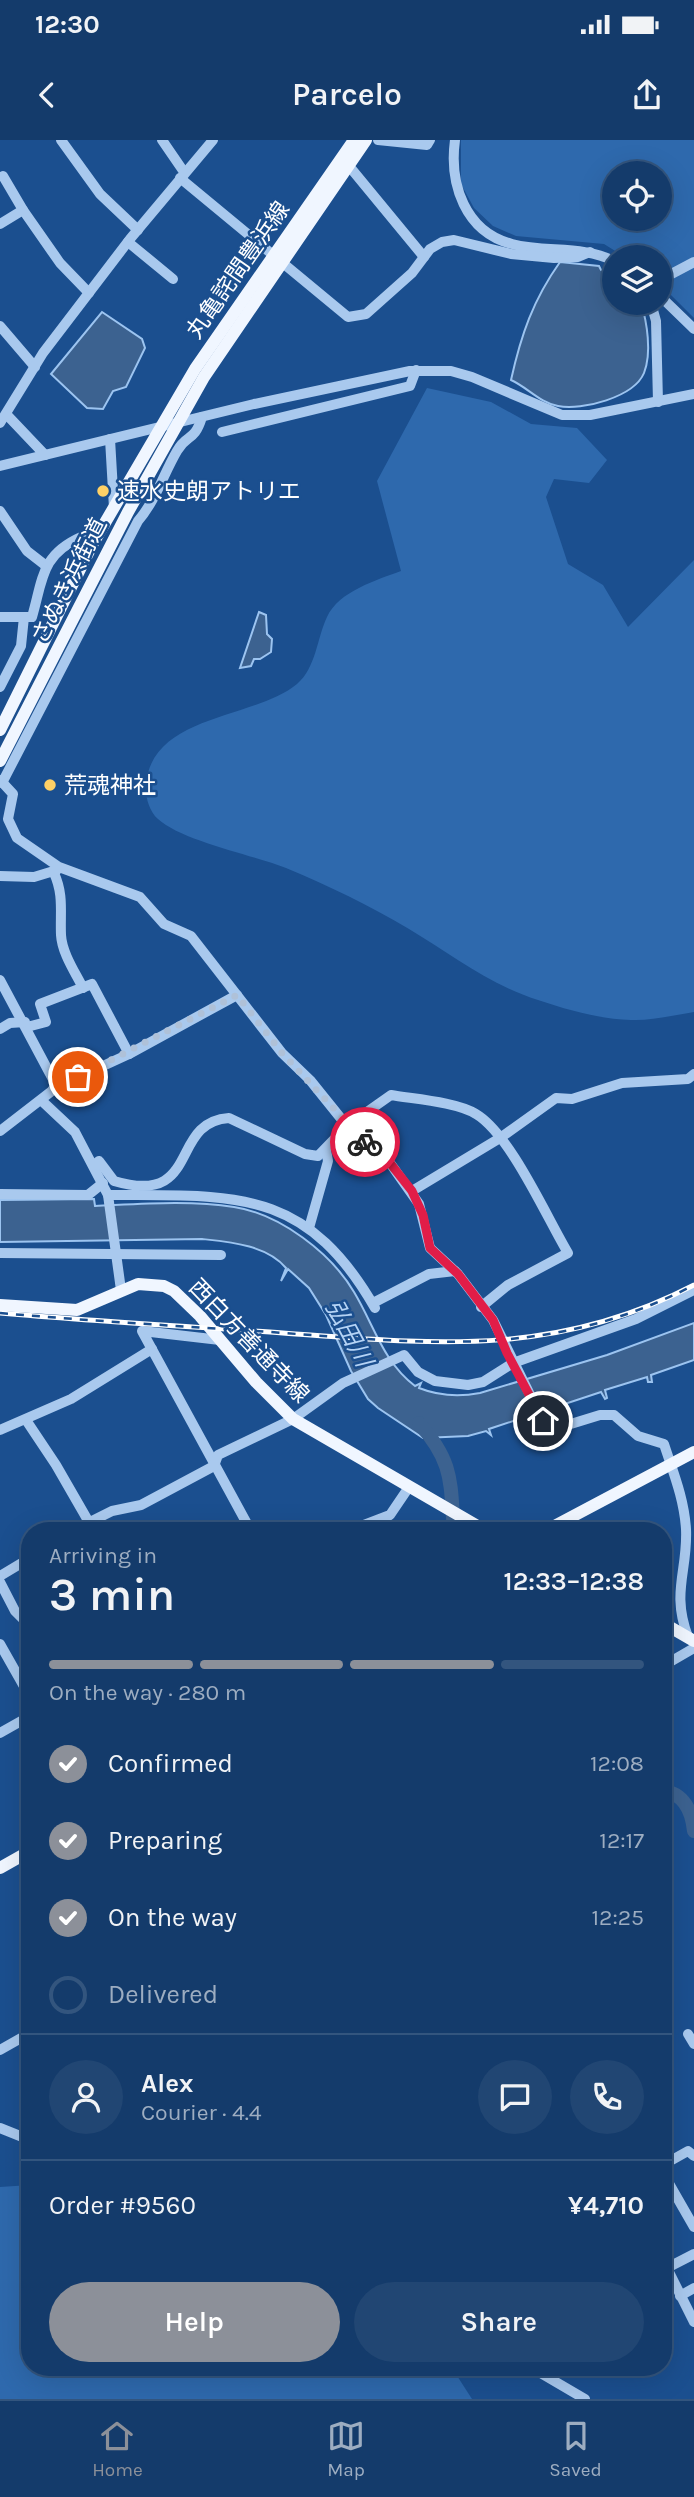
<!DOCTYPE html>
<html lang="en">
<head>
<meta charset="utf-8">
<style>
  body { margin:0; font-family:Karla,"Noto Sans JP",sans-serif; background:#214673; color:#f1f3f6; height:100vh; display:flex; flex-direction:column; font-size:26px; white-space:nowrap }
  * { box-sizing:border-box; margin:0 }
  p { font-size:23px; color:#9dadc1 }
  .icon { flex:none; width:38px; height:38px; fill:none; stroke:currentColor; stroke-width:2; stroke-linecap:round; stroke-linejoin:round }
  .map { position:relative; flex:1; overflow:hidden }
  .side { position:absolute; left:21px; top:1382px; width:651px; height:854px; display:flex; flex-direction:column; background:#143b6b; border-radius:28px; box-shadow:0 7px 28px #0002,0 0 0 2px #33557e }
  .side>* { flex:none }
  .controls { position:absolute; left:602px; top:21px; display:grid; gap:14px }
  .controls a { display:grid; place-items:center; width:70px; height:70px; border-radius:50%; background:#143b6b; box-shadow:0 7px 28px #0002,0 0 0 2px #33557e; font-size:35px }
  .pin { position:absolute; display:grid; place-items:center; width:60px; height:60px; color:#fff; margin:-30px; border:4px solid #fff; border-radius:50%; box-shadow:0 2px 7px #0007 }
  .courier { position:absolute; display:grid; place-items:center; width:70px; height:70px; margin:-35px; border:5px solid #e11d48; border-radius:50%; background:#fff; color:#222; box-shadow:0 2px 9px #0007 }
  .head em { font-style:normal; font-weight:600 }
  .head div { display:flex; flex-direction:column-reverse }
  .head { display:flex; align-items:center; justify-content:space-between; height:119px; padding:0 28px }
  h1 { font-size:46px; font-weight:600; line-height:52px }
  .bar { display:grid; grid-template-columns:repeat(4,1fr); gap:10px 7px; align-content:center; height:84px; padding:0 28px }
  .bar i { height:9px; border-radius:5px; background:#33557e }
  .bar .active { background:#8c9099 }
  .bar p { grid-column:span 4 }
  .line { display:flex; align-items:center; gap:18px; padding:0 28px; border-top:2px solid #33557e }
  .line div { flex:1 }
  .round { display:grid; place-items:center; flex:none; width:74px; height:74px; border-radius:37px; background:#214673 }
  ol { padding:0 28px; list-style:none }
  li { display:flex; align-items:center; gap:21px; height:77px }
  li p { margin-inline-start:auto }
  li .icon { padding:7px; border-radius:50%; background:#8c9099; color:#fff; stroke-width:4 }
  li:last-child { color:#9dadc1 }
  li i { width:38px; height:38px; border:4px solid #33557e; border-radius:50% }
  .primary-button { display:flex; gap:14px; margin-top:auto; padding:14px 28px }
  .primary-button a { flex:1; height:80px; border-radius:42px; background:#8c9099; color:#fff; font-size:28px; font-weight:600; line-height:80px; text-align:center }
  .primary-button a+a { background:#214673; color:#f1f3f6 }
  .status { display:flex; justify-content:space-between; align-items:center; height:49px; padding:0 35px; background:#143b6b; direction:ltr }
  .status svg { height:19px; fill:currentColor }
  header { display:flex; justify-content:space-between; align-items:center; height:91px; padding:0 28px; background:#143b6b; font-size:32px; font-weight:600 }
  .menu { display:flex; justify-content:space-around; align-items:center; height:98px; border-top:2px solid #33557e; background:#143b6b; font-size:19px; color:#9dadc1 }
  .menu a { display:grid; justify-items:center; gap:4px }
  .menu .active { color:#8c9099 }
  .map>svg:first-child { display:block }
</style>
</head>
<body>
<div class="status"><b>12:30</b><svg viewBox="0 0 49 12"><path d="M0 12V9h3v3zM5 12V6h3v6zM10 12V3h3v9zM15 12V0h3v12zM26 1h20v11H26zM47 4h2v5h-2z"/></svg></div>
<header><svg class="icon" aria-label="back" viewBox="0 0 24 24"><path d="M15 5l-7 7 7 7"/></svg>Parcelo<svg class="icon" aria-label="share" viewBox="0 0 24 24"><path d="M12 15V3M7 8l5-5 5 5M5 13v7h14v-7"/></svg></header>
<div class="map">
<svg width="694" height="2259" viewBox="0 0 694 2259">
  <rect width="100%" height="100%" fill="#1b4f8f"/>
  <g fill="#2e69ad" fill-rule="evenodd">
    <path d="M461,0H694V178L660,144V117H625L604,104L516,96L493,86L474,68L461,44ZM614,33H660V79H614Z"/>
    <path d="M427,248L491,262L531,284L577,288L607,320L589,343L554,339L546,357L568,424L603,445L628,487L694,420V872C674,875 651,881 631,880C599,879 568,870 538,860C490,845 451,814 409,789C369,765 329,746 286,728C253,715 182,701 158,679C149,671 145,656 146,645C151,574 255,579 297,544C316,528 317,498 327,477C339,451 377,440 401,431L377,341Z"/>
    <path d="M30,2045V2228H452L472,2259H0V2047Z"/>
  </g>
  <g fill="#3c6290" stroke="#9cc4f0" stroke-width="2">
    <path d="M560,122L599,126L601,130L614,134V163H641C647,182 652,213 644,233C634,257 582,271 558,266C540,263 527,247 511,240C521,195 533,160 560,122Z"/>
    <path d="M102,172L142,199L145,208L126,247L113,251L103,269L87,268L51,234Z"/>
    <path d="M259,472L266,475L267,494L272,499L271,512L260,519H254L251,526L240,528Z"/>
    <path d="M94,1059L95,1066C140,1064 190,1060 234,1067C280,1074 331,1113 354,1152C374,1185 383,1222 415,1246L421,1243L419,1248C439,1256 459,1257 480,1253L607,1215L694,1183V1220L651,1235L652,1242H648L647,1237L605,1250L607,1258L605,1259L601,1252L489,1289L491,1295L486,1291L468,1296L423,1298L378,1268L368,1259L351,1231L326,1175L309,1148L288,1129L281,1141L286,1128C267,1105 230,1102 202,1099L0,1102V1060Z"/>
  </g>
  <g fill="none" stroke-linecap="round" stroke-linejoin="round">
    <g stroke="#3c6290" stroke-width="14">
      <path d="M419,1283C454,1323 450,1341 454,1391"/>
      <path d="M663,1651C684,1653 692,1672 694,1691"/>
    </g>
    <g stroke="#a9c9ee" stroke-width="10">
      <path d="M61,0L100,54L138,90"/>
      <path d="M162,0L184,32"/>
      <path d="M378,0L427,5L430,0"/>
      <path d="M455,0C449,44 465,92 512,104C546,113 582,105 614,121"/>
      <path d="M349,26L424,117"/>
      <path d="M3,36L23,70"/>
      <path d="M180,38L348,177L366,174L412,133L430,109L442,102L454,100L511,114L554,118L578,117L590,112"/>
      <path d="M0,84L23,70L60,123L89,153"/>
      <path d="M128,102L173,139"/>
      <path d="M660,140L694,122"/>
      <path d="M660,156L694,189"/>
      <path d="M651,163L656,181L658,262"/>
      <path d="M0,186L35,227"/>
      <path d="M7,275L45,315"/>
      <path d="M0,283L43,213L130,99L213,0"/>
      <path d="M222,292L410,246L416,230"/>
      <path d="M110,299L114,368"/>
      <path d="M0,326L254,264L410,231H451L472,237L562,275H590L694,254"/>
      <path d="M0,371L27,411L45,425"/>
      <path d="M0,477H24"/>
      <path d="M0,547L21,506L24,477H32C43,439 41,415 81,397L92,405"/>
      <path d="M0,640L13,654L8,679L17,698L59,727L140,757L164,784L191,796L282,913L310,940L347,986L390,1023L419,1064L430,1108L458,1134L493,1180L548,1291L600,1275H614L638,1296L664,1304C673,1332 684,1358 686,1389C688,1431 671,1452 688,1497"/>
      <path d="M2,643L138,381C156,360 163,335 177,311C187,293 194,303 202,277"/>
      <path d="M54,733C64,755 60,772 61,795C62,813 75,832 83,848"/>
      <path d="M0,736L34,737L57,730"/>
      <path d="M0,840L57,947L0,991"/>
      <path d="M27,887L46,882L40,864L92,844L129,914"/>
      <path d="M0,889L10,883L25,882"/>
      <path d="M53,949L129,914L237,855"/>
      <path d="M42,961L75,992L108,1055L121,1150"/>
      <path d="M94,1025L99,1021L114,1041C202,1067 168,982 229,978L305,1014L318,1016L347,986L391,955C414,959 457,962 476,974C510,994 547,1078 568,1113L508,1145L481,1167"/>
      <path d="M412,1051L500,998L556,958L572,959L622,943L688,939L694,934"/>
      <path d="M0,1054L88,1055L103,1043"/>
      <path d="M108,1055C234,1056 305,1046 375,1168"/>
      <path d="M309,1088L328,1021L326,1010"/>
      <path d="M0,1113L221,1115"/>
      <path d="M373,1163L429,1134L455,1131"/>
      <path d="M220,1200L142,1191L251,1391"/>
      <path d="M26,1280L56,1325L94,1391"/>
      <path d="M0,1290L71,1259L152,1209"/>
      <path d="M72,1391L112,1371L141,1365L214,1326L218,1315L293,1279L343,1243L404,1215L418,1232L435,1241L468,1245L483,1242L513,1223L636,1179L694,1150"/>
      <path d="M348,1391L390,1375L409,1347"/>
      <path d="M0,1436L30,1418"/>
      <path d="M0,1442L15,1471L30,1486"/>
      <path d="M0,1504L30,1557"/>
      <path d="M663,1526L694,1508"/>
      <path d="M0,1593L30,1576"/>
      <path d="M688,1894L694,1904"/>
      <path d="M0,1910L30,1893"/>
      <path d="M0,1988L30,2000"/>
      <path d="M663,2025L688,2011L694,2016"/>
      <path d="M663,2033L694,2087"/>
      <path d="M663,2120L694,2182"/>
      <path d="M663,2130L694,2114"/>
      <path d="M680,2156L694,2148"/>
      <path d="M532,2228L585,2259"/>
    </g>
    <g stroke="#f0f6ff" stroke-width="12">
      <path d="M0,590L92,405L195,229L354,0"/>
      <path d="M0,621L128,372L204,237L366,0"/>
      <path d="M0,1165L77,1170L138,1144L164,1146L174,1151L200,1176L256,1242L293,1279L486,1391"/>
      <path d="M545,1391L694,1312"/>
      <path d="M663,1483L694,1501"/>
      <path d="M0,1728L30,1711"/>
    </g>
    <g stroke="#fff" stroke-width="5">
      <path id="rail" d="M0,1173C90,1181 180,1186 270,1192C425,1203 550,1220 694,1145"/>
    </g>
    <use href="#rail" stroke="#1b4f8f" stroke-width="2.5" stroke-dasharray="8" stroke-linecap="butt"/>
  </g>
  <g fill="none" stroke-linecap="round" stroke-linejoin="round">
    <path stroke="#afc1d8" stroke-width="7" stroke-dasharray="0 12.6" d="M78,937L237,855L282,913L365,1002"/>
    <path stroke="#e11d48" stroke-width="9" d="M365,1002L390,1023L412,1051L423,1075L430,1108L458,1134L493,1180L507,1213L543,1281"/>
  </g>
  <g fill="#ffd166" stroke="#1b4f8f" stroke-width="2.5">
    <circle cx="103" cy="351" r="7"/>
    <circle cx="50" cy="645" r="7"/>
  </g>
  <g text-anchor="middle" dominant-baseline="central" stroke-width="5" stroke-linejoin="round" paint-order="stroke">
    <g font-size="23" fill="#fff" stroke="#1b4f8f">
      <text transform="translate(238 130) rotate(-55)">丸亀詫間豊浜線</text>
      <text transform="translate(69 441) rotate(-63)">さぬき浜街道</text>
      <text transform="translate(249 1201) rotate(46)">西白方善通寺線</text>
    </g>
    <g font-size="23" fill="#fff" stroke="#1b4f8f" text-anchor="start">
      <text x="117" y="351">速水史朗アトリエ</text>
      <text x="64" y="645">荒魂神社</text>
    </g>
    <g font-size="24" font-style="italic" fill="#b5d3f5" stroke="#1b4f8f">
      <text transform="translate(349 1193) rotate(62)">弘田川</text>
    </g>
  </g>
</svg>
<div class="controls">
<a><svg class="icon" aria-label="locate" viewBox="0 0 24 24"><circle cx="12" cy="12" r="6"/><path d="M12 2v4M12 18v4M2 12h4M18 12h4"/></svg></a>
<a><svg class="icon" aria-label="layers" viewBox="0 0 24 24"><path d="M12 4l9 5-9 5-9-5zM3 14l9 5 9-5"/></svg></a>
</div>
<div class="pin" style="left:78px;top:937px;background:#ea580c"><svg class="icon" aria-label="bag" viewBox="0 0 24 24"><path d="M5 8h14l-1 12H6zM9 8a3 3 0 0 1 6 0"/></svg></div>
<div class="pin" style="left:543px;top:1281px;background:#1f2937"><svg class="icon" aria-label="home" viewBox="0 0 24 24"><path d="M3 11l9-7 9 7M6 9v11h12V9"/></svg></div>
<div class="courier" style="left:365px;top:1002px"><svg class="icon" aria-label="bike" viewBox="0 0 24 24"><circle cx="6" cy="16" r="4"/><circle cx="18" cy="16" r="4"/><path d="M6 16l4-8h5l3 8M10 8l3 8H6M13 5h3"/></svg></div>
<section class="side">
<div class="head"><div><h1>3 min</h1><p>Arriving in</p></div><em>12:33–12:38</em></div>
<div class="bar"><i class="active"></i><i class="active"></i><i class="active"></i><i></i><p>On the way · 280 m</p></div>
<ol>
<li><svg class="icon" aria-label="check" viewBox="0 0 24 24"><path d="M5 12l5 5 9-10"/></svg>Confirmed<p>12:08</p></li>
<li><svg class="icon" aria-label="check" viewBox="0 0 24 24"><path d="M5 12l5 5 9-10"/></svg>Preparing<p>12:17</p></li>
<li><svg class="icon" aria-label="check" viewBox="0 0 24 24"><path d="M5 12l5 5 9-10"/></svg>On the way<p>12:25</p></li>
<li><i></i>Delivered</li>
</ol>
<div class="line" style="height:126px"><a class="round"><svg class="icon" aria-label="person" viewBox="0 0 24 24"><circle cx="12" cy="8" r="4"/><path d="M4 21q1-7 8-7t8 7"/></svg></a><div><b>Alex</b><p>Courier · 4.4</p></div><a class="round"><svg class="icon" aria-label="chat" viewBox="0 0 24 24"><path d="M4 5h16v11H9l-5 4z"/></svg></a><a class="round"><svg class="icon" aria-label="phone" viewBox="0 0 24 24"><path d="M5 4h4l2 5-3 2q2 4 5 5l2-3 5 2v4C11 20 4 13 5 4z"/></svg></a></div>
<div class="line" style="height:91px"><div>Order #9560</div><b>¥4,710</b></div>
<div class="primary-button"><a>Help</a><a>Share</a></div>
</section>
</div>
<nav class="menu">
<a class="active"><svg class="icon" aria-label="home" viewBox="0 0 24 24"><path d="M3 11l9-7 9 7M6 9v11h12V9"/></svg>Home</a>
<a><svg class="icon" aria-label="map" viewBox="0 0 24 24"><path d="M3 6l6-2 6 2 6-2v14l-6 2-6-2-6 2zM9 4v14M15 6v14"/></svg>Map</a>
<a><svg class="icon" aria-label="saved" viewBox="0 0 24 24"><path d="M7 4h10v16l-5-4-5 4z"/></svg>Saved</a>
</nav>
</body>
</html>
